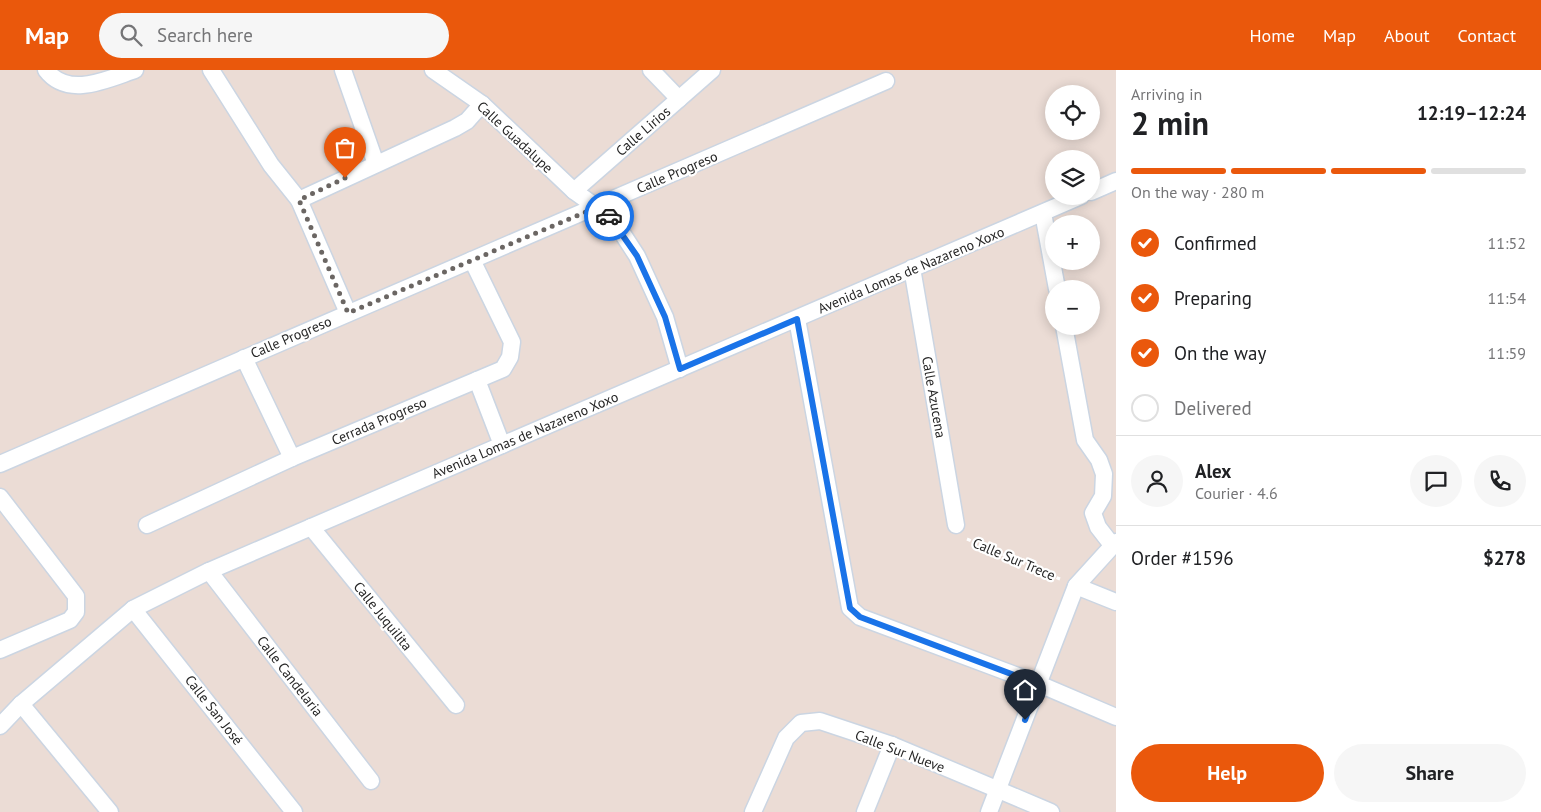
<!DOCTYPE html>
<html lang="en">
<head>
<meta charset="utf-8">
<style>
  body { margin:0; font-family:"PT Sans",sans-serif; background:#f6f6f6; color:#202124; height:100vh; display:flex; flex-direction:column; font-size:19px; white-space:nowrap }
  * { box-sizing:border-box; margin:0 }
  p { font-size:16px; color:#757577 }
  .icon { flex:none; width:28px; height:28px; fill:none; stroke:currentColor; stroke-width:2; stroke-linecap:round; stroke-linejoin:round }
  .map { position:relative; flex:1; overflow:hidden }
  .sheet { display:flex; flex-direction:column; background:#fff; width:425px }
  .sheet>* { flex:none }
  .fabs { position:absolute; left:1045px; top:15px; display:grid; gap:10px }
  .fabs a { display:grid; place-items:center; width:55px; height:55px; border-radius:50%; background:#fff; box-shadow:0 2px 12px #0003; font-size:25px }
  .pin { position:absolute; display:grid; place-items:center; width:42px; height:42px; color:#fff; margin:-51px -21px; border-radius:50% 50% 50% 0; rotate:-45deg; box-shadow:0 0 5px #0007 }
  .pin .icon { rotate:45deg }
  .courier { position:absolute; display:grid; place-items:center; width:50px; height:50px; margin:-25px; border:4px solid #1a73e8; border-radius:50%; background:#fff; color:#222; box-shadow:0 1px 6px #0007 }
  .head em { font-style:normal; font-weight:600 }
  .head div { display:flex; flex-direction:column-reverse }
  .head { display:flex; align-items:center; justify-content:space-between; height:85px; padding:0 15px }
  h1 { font-size:32px; font-weight:600; line-height:38px }
  .bar { display:grid; grid-template-columns:repeat(4,1fr); gap:8px 5px; align-content:center; height:60px; padding:0 15px }
  .bar i { height:6px; border-radius:4px; background:#e0e0e0 }
  .bar .selected { background:#ea580c }
  .bar p { grid-column:span 4 }
  .line { display:flex; align-items:center; gap:12px; padding:0 15px; border-top:1px solid #e0e0e0 }
  .line div { flex:1 }
  .round { display:grid; place-items:center; flex:none; width:52px; height:52px; border-radius:26px; background:#f6f6f6 }
  ol { padding:0 15px; list-style:none }
  li { display:flex; align-items:center; gap:15px; height:55px }
  li p { margin-inline-start:auto }
  li .icon { padding:5px; border-radius:50%; background:#ea580c; color:#fff; stroke-width:4 }
  li:last-child { color:#757577 }
  li i { width:28px; height:28px; border:2px solid #e0e0e0; border-radius:50% }
  .cta { display:flex; gap:10px; margin-top:auto; padding:10px 15px }
  .cta a { flex:1; height:58px; border-radius:30px; background:#ea580c; color:#fff; font-size:20px; font-weight:600; line-height:58px; text-align:center }
  .cta a+a { background:#f6f6f6; color:#202124 }
  header { display:flex; align-items:center; gap:30px; box-sizing:border-box; height:70px; padding:0 25px; background:#ea580c; color:#fff }
  header strong { font-size:24px }
  nav { display:flex; gap:28px; margin-inline-start:auto; font-size:18px }
  .search { width:350px; height:45px; background:#f6f6f6; display:flex; align-items:center; gap:12px; box-sizing:border-box; padding:0 18px; border-radius:28px; color:#757577; font-size:19px }
  main { display:flex; flex:1; min-height:0 }
  .map>svg:first-child { display:block }
</style>
</head>
<body>
<header>
<strong>Map</strong>
<div class="search"><svg class="icon" aria-label="search" viewBox="0 0 24 24"><circle cx="10" cy="10" r="6"/><path d="M15 15l6 6"/></svg>Search here</div>
<nav><a>Home</a><a>Map</a><a>About</a><a>Contact</a></nav>
</header>
<main>
<div class="map">
<svg width="1116" height="742" viewBox="0 0 1116 742">
  <rect width="100%" height="100%" fill="#ebdcd5"/>
  <g fill="none" stroke-linecap="round" stroke-linejoin="round">
    <g stroke="#cbd5e2" stroke-width="19">
      <g id="minor">
        <path d="M46,0C68,29 108,9 135,0"/>
        <path d="M211,0L271,95L299,130"/>
        <path d="M343,0L376,94"/>
        <path d="M433,0L482,34L574,121L613,149L637,186L665,247L680,299"/>
        <path d="M651,0L679,29"/>
        <path d="M574,121L712,0"/>
        <path d="M1091,122L1116,111"/>
        <path d="M1043,143L1057,219"/>
        <path d="M912,198L956,455"/>
        <path d="M348,243L299,130L455,58L467,51L482,34"/>
        <path d="M797,249L850,538L860,547L1039,614L1116,647"/>
        <path d="M1064,256L1085,370L1099,390L1104,404L1103,426L1093,443L1098,457L1112,475"/>
        <path d="M244,288L292,388"/>
        <path d="M477,310L502,375"/>
        <path d="M0,394L886,11"/>
        <path d="M0,427L76,526V542L70,550L0,580"/>
        <path d="M147,455L292,388L503,299L510,287L512,272L472,190"/>
        <path d="M311,457L456,635"/>
        <path d="M209,501L371,711"/>
        <path d="M1076,516L1116,532"/>
        <path d="M133,539L294,742"/>
        <path d="M21,634L110,742"/>
        <path d="M0,656L21,634L133,539L209,501L1081,126"/>
        <path d="M753,742L786,668L801,653L820,651L892,675L1051,742"/>
        <path d="M865,742L892,675"/>
        <path d="M989,742L1076,516L1116,472"/>
      </g>
    </g>
    <path stroke="#fff" stroke-width="3" stroke-dasharray="4 2.5" stroke-linecap="butt" d="M967,469L1060,509"/>
    <use href="#minor" stroke="#fff" stroke-width="16"/>
  </g>
  <g fill="none" stroke-linecap="round" stroke-linejoin="round">
    <path stroke="#6b6663" stroke-width="5" stroke-dasharray="0 9" d="M345,108L299,130L348,243L595,138L609,146"/>
    <path stroke="#1a73e8" stroke-width="6" d="M609,146L637,186L665,247L680,299L797,249L850,538L860,547L1038,614L1025,650"/>
  </g>
  <g text-anchor="middle" dominant-baseline="central" stroke-width="4.5" stroke-linejoin="round" paint-order="stroke">
    <g font-size="14" fill="#262626" stroke="#fff">
      <text transform="translate(643 61) rotate(-41)">Calle Lirios</text>
      <text transform="translate(515 67) rotate(43)">Calle Guadalupe</text>
      <text transform="translate(677 102) rotate(-23)">Calle Progreso</text>
      <text transform="translate(911 200) rotate(-23)">Avenida Lomas de Nazareno Xoxo</text>
      <text transform="translate(291 267) rotate(-23)">Calle Progreso</text>
      <text transform="translate(934 327) rotate(80)">Calle Azucena</text>
      <text transform="translate(379 351) rotate(-23)">Cerrada Progreso</text>
      <text transform="translate(525 365) rotate(-23)">Avenida Lomas de Nazareno Xoxo</text>
      <text transform="translate(1014 489) rotate(23)">Calle Sur Trece</text>
      <text transform="translate(383 546) rotate(51)">Calle Juquilita</text>
      <text transform="translate(290 606) rotate(52)">Calle Candelaria</text>
      <text transform="translate(214 640) rotate(52)">Calle San José</text>
      <text transform="translate(900 681) rotate(21)">Calle Sur Nueve</text>
    </g>
  </g>
</svg>
<div class="fabs">
<a><svg class="icon" aria-label="locate" viewBox="0 0 24 24"><circle cx="12" cy="12" r="6"/><path d="M12 2v4M12 18v4M2 12h4M18 12h4"/></svg></a>
<a><svg class="icon" aria-label="layers" viewBox="0 0 24 24"><path d="M12 4l9 5-9 5-9-5zM3 14l9 5 9-5"/></svg></a>
<a>+</a>
<a>−</a>
</div>
<div class="pin" style="left:345px;top:108px;background:#ea580c"><svg class="icon" aria-label="bag" viewBox="0 0 24 24"><path d="M5 8h14l-1 12H6zM9 8a3 3 0 0 1 6 0"/></svg></div>
<div class="pin" style="left:1025px;top:650px;background:#1f2937"><svg class="icon" aria-label="home" viewBox="0 0 24 24"><path d="M3 11l9-7 9 7M6 9v11h12V9"/></svg></div>
<div class="courier" style="left:609px;top:146px"><svg class="icon" aria-label="car" viewBox="0 0 24 24"><path d="M5 17H2v-5l4-1 3-4h7l3 4 3 1v5h-3M9 17h6M6 11h13"/><circle cx="7" cy="17" r="2"/><circle cx="17" cy="17" r="2"/></svg></div>
</div>
<section class="sheet">
<div class="head"><div><h1>2 min</h1><p>Arriving in</p></div><em>12:19–12:24</em></div>
<div class="bar"><i class="selected"></i><i class="selected"></i><i class="selected"></i><i></i><p>On the way · 280 m</p></div>
<ol>
<li><svg class="icon" aria-label="check" viewBox="0 0 24 24"><path d="M5 12l5 5 9-10"/></svg>Confirmed<p>11:52</p></li>
<li><svg class="icon" aria-label="check" viewBox="0 0 24 24"><path d="M5 12l5 5 9-10"/></svg>Preparing<p>11:54</p></li>
<li><svg class="icon" aria-label="check" viewBox="0 0 24 24"><path d="M5 12l5 5 9-10"/></svg>On the way<p>11:59</p></li>
<li><i></i>Delivered</li>
</ol>
<div class="line" style="height:90px"><a class="round"><svg class="icon" aria-label="person" viewBox="0 0 24 24"><circle cx="12" cy="8" r="4"/><path d="M4 21q1-7 8-7t8 7"/></svg></a><div><b>Alex</b><p>Courier · 4.6</p></div><a class="round"><svg class="icon" aria-label="chat" viewBox="0 0 24 24"><path d="M4 5h16v11H9l-5 4z"/></svg></a><a class="round"><svg class="icon" aria-label="phone" viewBox="0 0 24 24"><path d="M5 4h4l2 5-3 2q2 4 5 5l2-3 5 2v4C11 20 4 13 5 4z"/></svg></a></div>
<div class="line" style="height:65px"><div>Order #1596</div><b>$278</b></div>
<div class="cta"><a>Help</a><a>Share</a></div>
</section>
</main>
</body>
</html>
